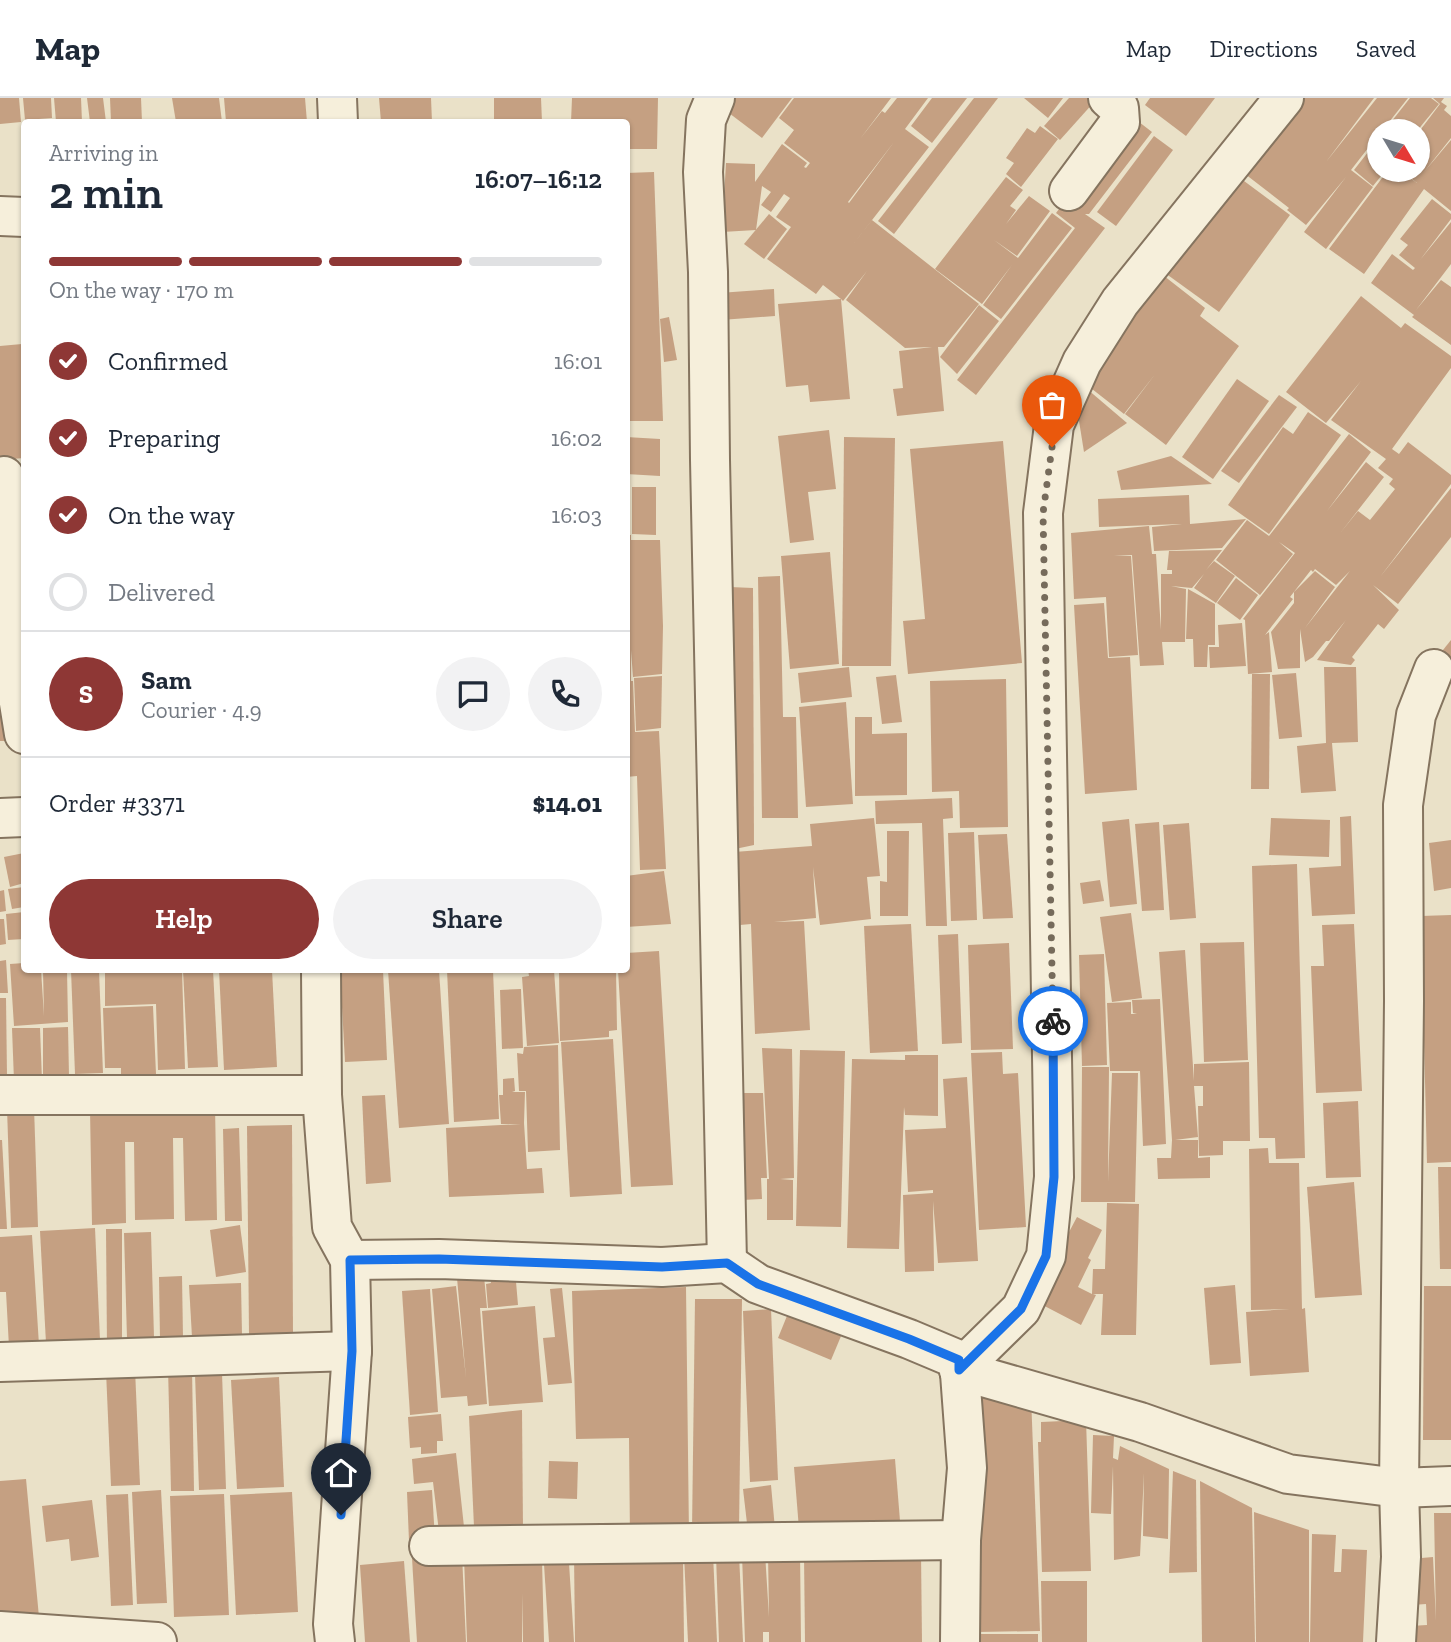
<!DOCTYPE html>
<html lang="en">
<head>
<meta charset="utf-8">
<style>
  body { margin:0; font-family:"Zilla Slab",serif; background:#f2f2f3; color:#1f2937; height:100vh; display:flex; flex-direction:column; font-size:26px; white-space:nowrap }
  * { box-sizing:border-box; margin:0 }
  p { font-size:23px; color:#747a83 }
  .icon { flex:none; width:38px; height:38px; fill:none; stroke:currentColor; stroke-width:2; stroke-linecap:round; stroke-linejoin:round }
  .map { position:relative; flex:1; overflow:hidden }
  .side { position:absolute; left:21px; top:21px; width:609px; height:854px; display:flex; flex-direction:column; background:#fff; border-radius:7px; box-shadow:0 2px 5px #0004 }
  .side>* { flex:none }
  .needle { width:46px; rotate:128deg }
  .fabs { position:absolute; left:1367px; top:21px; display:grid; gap:14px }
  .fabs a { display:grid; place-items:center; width:63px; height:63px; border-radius:50%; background:#fff; box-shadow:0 2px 5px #0004; font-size:35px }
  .pin { position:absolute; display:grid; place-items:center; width:60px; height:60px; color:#fff; margin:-72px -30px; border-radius:50% 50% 50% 0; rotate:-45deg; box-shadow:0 0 7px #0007 }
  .pin .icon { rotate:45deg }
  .courier { position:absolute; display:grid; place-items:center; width:70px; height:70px; margin:-35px; border:5px solid #1a73e8; border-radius:50%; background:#fff; color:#222; box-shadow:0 2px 9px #0007 }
  .summary em { font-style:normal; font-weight:600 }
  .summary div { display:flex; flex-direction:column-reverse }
  .summary { display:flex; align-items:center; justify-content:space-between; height:119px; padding:0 28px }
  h1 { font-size:46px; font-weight:600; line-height:52px }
  .bar { display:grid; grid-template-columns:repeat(4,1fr); gap:10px 7px; align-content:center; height:84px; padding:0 28px }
  .bar i { height:9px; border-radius:5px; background:#e0e1e3 }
  .bar .selected { background:#8e3735 }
  .bar p { grid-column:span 4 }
  .line { display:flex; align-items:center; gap:18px; padding:0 28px; border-top:2px solid #e0e1e3 }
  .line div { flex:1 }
  .round { display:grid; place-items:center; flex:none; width:74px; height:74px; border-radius:37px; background:#f2f2f3 }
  ol { padding:0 28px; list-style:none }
  li { display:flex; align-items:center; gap:21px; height:77px }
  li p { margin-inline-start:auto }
  li .icon { padding:7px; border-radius:50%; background:#8e3735; color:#fff; stroke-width:4 }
  li:last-child { color:#747a83 }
  li i { width:38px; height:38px; border:4px solid #e0e1e3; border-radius:50% }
  .action { display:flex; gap:14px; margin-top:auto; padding:14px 28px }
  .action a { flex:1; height:80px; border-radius:42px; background:#8e3735; color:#fff; font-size:28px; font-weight:600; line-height:80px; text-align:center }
  .action a+a { background:#f2f2f3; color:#1f2937 }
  header { display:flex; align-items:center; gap:42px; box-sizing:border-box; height:98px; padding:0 35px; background:#fff; border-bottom:2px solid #e0e1e3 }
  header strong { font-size:33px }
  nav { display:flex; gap:38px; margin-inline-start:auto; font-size:24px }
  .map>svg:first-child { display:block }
</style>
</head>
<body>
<header>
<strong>Map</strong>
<nav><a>Map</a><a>Directions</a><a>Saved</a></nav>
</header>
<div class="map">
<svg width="1451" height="1544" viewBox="0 0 1451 1544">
  <rect width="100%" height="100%" fill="#eae1c8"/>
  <g fill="#c5a082" fill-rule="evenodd">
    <path d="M0,0H19L21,24L0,26Z"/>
    <path d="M23,0H51L52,20L25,22Z"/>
    <path d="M54,0H81L82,24H56Z"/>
    <path d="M87,0H103L106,24H90Z"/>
    <path d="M110,0H141L142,24H111Z"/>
    <path d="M172,0H219L222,24H176Z"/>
    <path d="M224,0H305L307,24H226Z"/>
    <path d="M379,0H431L432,24H381Z"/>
    <path d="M494,0H541L542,24H494Z"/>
    <path d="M572,0H658L657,51H626V24H571Z"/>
    <path d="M727,0H792L762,40L721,9Z"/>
    <path d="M794,0H891L860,41L882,13L885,15L897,0H928L905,31L929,49L844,158L872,122L979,206L944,249H938L944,313L897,318L893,291L903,290L899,253L932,249L905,250L846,202L867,173L843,203L841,201L850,301L810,304L808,287L786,289L778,206L841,201L823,187L816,196L767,161L791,129L776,119L790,100L784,96L771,114L761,107L771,94L762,88L756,132L722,134L726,65L755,66V84L782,46L807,65L804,69L806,70L810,65L784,45L794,32L779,20ZM894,44L849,105L848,104Z"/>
    <path d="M932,0H967L932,45L911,28Z"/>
    <path d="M974,0H998L894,136L878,123Z"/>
    <path d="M1024,0H1063L1048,20Z"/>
    <path d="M1069,0H1091L1095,3L1060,42L1044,28Z"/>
    <path d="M1150,0H1215L1186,38L1145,7Z"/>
    <path d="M1291,0H1374L1326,64L1377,0H1408L1382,33H1379V36L1351,72L1373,89L1326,151L1304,134L1346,79L1306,127L1287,112L1289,110L1236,69Z"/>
    <path d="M1410,0H1431L1439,6L1417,33H1384Z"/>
    <path d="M1433,0H1444L1441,4L1447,8L1444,12L1451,18V40L1424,74L1451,42V113L1424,91L1364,176L1329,151L1388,72H1399L1417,85L1401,72H1418V35L1440,6Z"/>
    <path d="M1130,17L1152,34L1089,116H1085L1105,130L976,297L957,282L1075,130L1056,115Z"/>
    <path d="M1040,28L1058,41L1021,89L1006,76L1014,65L1006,60L1027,30L1035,35Z"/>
    <path d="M1154,38L1173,52L1116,128L1097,114Z"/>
    <path d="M1379,40V72H1386L1373,88L1354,72Z"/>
    <path d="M654,74L663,323H626V75Z"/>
    <path d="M1236,77L1290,117L1219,214L1165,175Z"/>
    <path d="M1006,79L1023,92L1010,108L1016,112L1006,126L1029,98L1050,113L1017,158L994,142L1018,160L1052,115L1072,130L1001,221L983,207L1012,167L982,206L935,171Z"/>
    <path d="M1432,101L1451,116V121L1420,162L1451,124V166L1416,212L1441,182L1451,189V247L1412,219L1414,217L1371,185L1392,156L1413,172L1415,170L1399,157L1408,147L1400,141Z"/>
    <path d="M769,116L787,131L764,161L744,146Z"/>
    <path d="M1159,174L1205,210L1200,218L1239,248L1166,347L1125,316L1156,275L1124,316L1078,280Z"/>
    <path d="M774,191L775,218L721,222L719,195Z"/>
    <path d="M1361,198L1401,230L1405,225L1451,258V270L1392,351L1399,356L1408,344L1451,377V386L1380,479L1451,390V439L1398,506L1373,487L1399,512L1384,531L1378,526L1352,559L1355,562L1351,567L1317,562L1346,522L1329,543H1326L1313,559L1305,564L1300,531V570L1278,571L1271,534L1294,505V494L1315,473L1335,489L1305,530L1350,473L1336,487L1315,471L1313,474L1311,472L1290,499L1293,501L1265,537L1269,534L1272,574L1248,576L1245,522L1243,521L1295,455L1279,444L1293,456L1260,497L1216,462L1234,439L1258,458L1234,439L1247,422L1269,438L1349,336L1371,354L1327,413L1366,364L1384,379L1341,434L1358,413L1370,422L1395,391L1389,386L1393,381L1378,370L1386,361L1331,322L1361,283L1326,325L1286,294Z"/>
    <path d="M979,207L999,223L957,276L940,259Z"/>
    <path d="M669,219L677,262L664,264L660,221Z"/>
    <path d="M22,246L24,270V360L0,362V248Z"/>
    <path d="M1237,281L1269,303L1213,381L1182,359Z"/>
    <path d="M1080,285L1127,325L1084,354L1075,298Z"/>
    <path d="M1279,297L1297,309L1239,385L1221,373Z"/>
    <path d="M1308,314L1341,337L1269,436L1228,407L1283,329L1293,336Z"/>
    <path d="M829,332L836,391L808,394L814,442L790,445L778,338Z"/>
    <path d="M626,339L660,341V378L626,376Z"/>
    <path d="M844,339L895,340L891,568H842Z"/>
    <path d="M1003,343L1022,565L908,576L903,523L925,521L910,351Z"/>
    <path d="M1171,358L1212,386L1121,392L1117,373Z"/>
    <path d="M626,378H629L630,429H626Z"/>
    <path d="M632,389H656V437L632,436Z"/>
    <path d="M1189,397L1190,426L1246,421L1222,450L1154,453L1152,429L1182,426L1099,429L1098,401Z"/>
    <path d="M1149,428L1152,456H1156L1161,532V476H1172V472H1167L1169,453L1222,452L1206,472L1214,463L1235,478L1216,505L1194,490L1204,476L1192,490L1171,488L1186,491L1185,544H1162L1164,567L1140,568L1132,457L1114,458H1131L1138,557L1109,559L1106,499L1074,501L1071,435Z"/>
    <path d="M626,437H631V442H660L663,528L662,576L633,579L631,552V583H633L635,634L659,633L666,771L640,772L637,678L626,679Z"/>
    <path d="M830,454L839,566L790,571L781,458Z"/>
    <path d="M780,478L783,619H796L798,720H762L758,479Z"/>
    <path d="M1236,480L1258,497L1240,522L1217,505Z"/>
    <path d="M730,489L753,490L754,747L735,751Z"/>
    <path d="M1188,491L1215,506V547H1208L1207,569H1194L1193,541H1186Z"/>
    <path d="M1104,505L1108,560L1130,559L1137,692L1085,696L1074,507Z"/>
    <path d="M1242,525L1246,568L1210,570L1209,549H1219L1218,527Z"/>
    <path d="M1451,542V584L1431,567Z"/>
    <path d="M849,569L852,599L801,605L798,575Z"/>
    <path d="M1324,569H1356L1358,644L1332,645L1336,693L1301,695L1297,648L1326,645Z"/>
    <path d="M1296,575L1302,639L1279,641L1272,577Z"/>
    <path d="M1252,576H1270L1269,691H1251Z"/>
    <path d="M0,577H5L6,643H0Z"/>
    <path d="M896,577L902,624L882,626L876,579Z"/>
    <path d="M662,578L661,630L636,633L634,580Z"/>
    <path d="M1006,581L1008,729L960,730L959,693L932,694L930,583Z"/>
    <path d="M846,604L853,706L806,709L799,609Z"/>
    <path d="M855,619H872V636L907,635V697L855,698Z"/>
    <path d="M952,700L953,720L943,721L947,828H926L922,725L876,726L875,703Z"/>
    <path d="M1351,718L1355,816L1312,818L1309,770L1341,768L1340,719Z"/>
    <path d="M874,720L880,778L867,779L871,821L820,827L813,769L816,820L774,824L804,823L810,932L755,936L751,826L740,827L734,754L812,748L810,726Z"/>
    <path d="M1271,720L1330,722L1329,759L1269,757Z"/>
    <path d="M1129,721L1137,806L1110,809L1102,724Z"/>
    <path d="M1159,724L1164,812L1142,813L1135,726Z"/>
    <path d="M1189,725L1196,820L1170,822L1163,727Z"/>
    <path d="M887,733H909L908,818H880V783L887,784Z"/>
    <path d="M974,734L977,822L951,823L948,735Z"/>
    <path d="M1007,736L1013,820L983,821L978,737Z"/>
    <path d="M1451,742V790L1434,793L1429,745Z"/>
    <path d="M24,755V785L10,789L4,759Z"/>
    <path d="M1297,766L1305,1060L1276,1061L1275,1040H1259L1252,768Z"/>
    <path d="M664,773L671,826L626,829V778Z"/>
    <path d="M1100,782L1104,803L1083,806L1080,785Z"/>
    <path d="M24,789V809L12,811L8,791Z"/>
    <path d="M4,792L6,813L0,814V793Z"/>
    <path d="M24,814V841L8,842L6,816Z"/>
    <path d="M1131,815L1142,900L1112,904L1100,819Z"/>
    <path d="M1451,817V1064L1427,1065L1421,818Z"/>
    <path d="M0,821H4L6,846L0,847Z"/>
    <path d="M911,826L918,953L870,955L864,828Z"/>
    <path d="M1354,826L1362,993L1316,995L1311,868H1324L1322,827Z"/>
    <path d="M958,836L962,945L942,946L938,837Z"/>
    <path d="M1244,844L1248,962L1204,964L1200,845Z"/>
    <path d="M1009,845L1013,951L971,952L968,847Z"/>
    <path d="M1185,852L1194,983V966L1249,964L1250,1043H1223V1057L1199,1058L1198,1008H1203V988H1194L1198,1039L1175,1042H1198V1060L1210,1059V1080L1158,1081L1157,1060H1171L1172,1042L1159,854Z"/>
    <path d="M659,853L673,1087L631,1089L618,872H626V855Z"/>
    <path d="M1104,856L1107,967L1082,968L1079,857Z"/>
    <path d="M6,862L8,895H0V863Z"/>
    <path d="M24,865V872H41L44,918L43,872H67L68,924L14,928L10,866Z"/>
    <path d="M71,872H99L103,975L75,976Z"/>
    <path d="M105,872H182L185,971L158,972L156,906L105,908Z"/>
    <path d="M183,872H213L218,969L188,970Z"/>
    <path d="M219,872H272L277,969L224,972Z"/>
    <path d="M340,872H383L387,962L345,964Z"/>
    <path d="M388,872H439L449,1026L399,1030Z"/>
    <path d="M447,872H493L499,1021L454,1024Z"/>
    <path d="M528,872H554L559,945L527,948L522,879L529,878Z"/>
    <path d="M559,872H616L617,932L609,933V939L560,943Z"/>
    <path d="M521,891L523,950L502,951L500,892Z"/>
    <path d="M0,900H6L7,978H0Z"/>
    <path d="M1160,901L1166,1046L1143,1048L1140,973H1110L1107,905L1131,904V916H1137L1133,915L1132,902Z"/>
    <path d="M153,908L156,976L121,978V970H105L103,910Z"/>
    <path d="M68,929L69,978H43V930Z"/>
    <path d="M12,930H40L42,983H14Z"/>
    <path d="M613,941L622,1096L570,1099L561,944Z"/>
    <path d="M558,947L560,1052L528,1054L526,993H519L517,955L523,956L524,949Z"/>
    <path d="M762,950L792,951L794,1080L780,1081L793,1082V1122H767V1081H769Z"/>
    <path d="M800,952L845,953L841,1129L796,1128Z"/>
    <path d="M1002,954L1003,976L1018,975L1026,1129L979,1132L971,955Z"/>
    <path d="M905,957H938V1018L905,1017L904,1009L899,1151L847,1150L852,961L905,962Z"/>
    <path d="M1082,969H1109L1108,1084L1112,975H1138L1135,1104H1081Z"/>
    <path d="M967,979L978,1163L938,1165L933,1103L934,1173L905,1174L903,1097L933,1095V1092L908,1094L905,1032L946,1030L943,981Z"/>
    <path d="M514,980L515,993L512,994H525L524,1025L527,1071L542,1070L544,1095L449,1099L446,1030L521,1026H501L499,997H503V981Z"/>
    <path d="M737,995H763L767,1080H761L762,1101L742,1102Z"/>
    <path d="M385,997L391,1084L366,1086L362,998Z"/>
    <path d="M1358,1003L1361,1079L1326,1080L1323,1005Z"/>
    <path d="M215,1007L217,1122L185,1123L183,1040H173L174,1121L135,1122L134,1044H125L126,1125L92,1127L90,1011Z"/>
    <path d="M34,1009L38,1129L11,1130L7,1010Z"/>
    <path d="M292,1027L293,1236L249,1237L247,1028Z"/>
    <path d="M239,1030L242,1123H225L223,1031Z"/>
    <path d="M0,1042H2L7,1131H0Z"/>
    <path d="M1268,1050L1269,1065H1299L1302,1211L1305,1210L1309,1274L1250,1278L1246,1214L1290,1211L1251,1212L1249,1051Z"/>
    <path d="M1438,1069H1451V1171H1440Z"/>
    <path d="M1354,1084L1362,1197L1315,1200L1307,1089Z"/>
    <path d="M1107,1105L1139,1106L1136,1237H1101L1103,1196H1093L1096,1197L1081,1227L1033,1202L1077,1119L1102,1132L1088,1160L1091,1162L1078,1189L1092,1196L1093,1171H1105Z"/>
    <path d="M240,1127L246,1174L216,1179L210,1132Z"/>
    <path d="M95,1130L100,1242L46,1245L40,1133Z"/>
    <path d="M106,1131H122V1247L107,1248Z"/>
    <path d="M151,1134L154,1239L127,1240L124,1135Z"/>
    <path d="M32,1137L39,1247L9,1249L6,1194H0V1139Z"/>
    <path d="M515,1172L518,1207L488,1210L486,1186L491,1185L489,1174Z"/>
    <path d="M182,1178L183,1240L160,1241L159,1179Z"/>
    <path d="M484,1178L487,1210H480L487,1306L468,1308L467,1298L441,1300L432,1191L456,1188L466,1280L457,1180Z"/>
    <path d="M241,1185L242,1237L192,1239L189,1187Z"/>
    <path d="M1235,1187L1241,1265L1210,1267L1204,1190Z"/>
    <path d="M1424,1188H1451V1342H1423Z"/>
    <path d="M686,1189L689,1438L630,1439L629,1340L576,1341L572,1193Z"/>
    <path d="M562,1190L572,1285L548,1287L543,1240L555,1239L550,1191Z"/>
    <path d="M430,1191L438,1314L410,1317L402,1193Z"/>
    <path d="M695,1201H742L739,1434H692Z"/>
    <path d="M535,1208L543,1304L489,1308L482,1213Z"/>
    <path d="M791,1208L844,1231L831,1262L778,1240Z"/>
    <path d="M771,1211L778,1382L750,1384L743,1213Z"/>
    <path d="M168,1269H192L194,1393H171Z"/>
    <path d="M135,1271L140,1387L111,1388L106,1273Z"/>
    <path d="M222,1275L226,1391L199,1392L195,1276Z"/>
    <path d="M279,1279L284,1389L237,1391L231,1282Z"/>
    <path d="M977,1294L1031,1298L1040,1533L977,1534Z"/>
    <path d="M522,1312L523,1431L474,1429L469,1318Z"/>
    <path d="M441,1316L443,1343H437V1355L421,1356V1349L410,1350L408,1319Z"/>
    <path d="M1086,1322L1091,1473L1042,1474L1038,1344H1041V1324Z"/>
    <path d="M1093,1337L1114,1338L1113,1360L1118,1362L1120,1348L1169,1371L1168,1441L1143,1438L1144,1375L1140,1458L1114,1462L1113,1368L1111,1416L1091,1415Z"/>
    <path d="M456,1355L465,1438L440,1442L433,1384L414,1386L412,1361Z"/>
    <path d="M895,1361L900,1423L799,1431L794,1369Z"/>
    <path d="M549,1363L578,1364L577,1401L548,1400Z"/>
    <path d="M1173,1373L1196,1382L1197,1474L1169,1475Z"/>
    <path d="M26,1381L39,1519L0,1523V1383Z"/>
    <path d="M1200,1383L1252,1410L1255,1544H1202Z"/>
    <path d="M771,1387L775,1431L748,1434L743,1391Z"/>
    <path d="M161,1392L167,1505L137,1506L132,1394Z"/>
    <path d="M432,1392L435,1441L409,1443L407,1394Z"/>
    <path d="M292,1394L298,1514L236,1517L230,1397Z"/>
    <path d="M128,1396L133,1507L111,1508L106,1397Z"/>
    <path d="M224,1396L229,1517L174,1519L170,1398Z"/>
    <path d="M92,1402L99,1459L71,1463L69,1441L46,1444L42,1408Z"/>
    <path d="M1254,1414L1309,1432V1544H1256Z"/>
    <path d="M1434,1415H1451V1544H1410V1528L1427,1527L1426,1506L1412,1507L1410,1461L1433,1459L1436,1523Z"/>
    <path d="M1312,1436L1336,1437L1334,1474H1341L1342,1451L1367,1452L1363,1544H1310Z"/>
    <path d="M800,1453L801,1544H769V1534H763V1544H745L742,1456L765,1455L769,1519L768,1454Z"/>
    <path d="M574,1455L683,1457L684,1544H575Z"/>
    <path d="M921,1455L922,1544H805L804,1457Z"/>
    <path d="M713,1456L717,1544H688L684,1457Z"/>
    <path d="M739,1456L743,1544H719L716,1457Z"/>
    <path d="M462,1457L466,1544H417L412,1460Z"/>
    <path d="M464,1459L542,1461L544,1544H523L522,1495V1544H467Z"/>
    <path d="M404,1463L410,1544H365L360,1467Z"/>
    <path d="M569,1465L574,1544H549L544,1466Z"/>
    <path d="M1041,1483H1087V1544H1042Z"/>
    <rect x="977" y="1536" width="61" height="8"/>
  </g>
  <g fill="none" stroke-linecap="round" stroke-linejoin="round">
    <g stroke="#85745f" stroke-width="42">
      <g id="street">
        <path d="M337,0L338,24"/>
        <path d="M715,0L706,22L703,74L708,174L710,362L727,1165"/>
        <path d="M1069,93L1120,24L1119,10L1108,0"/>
        <path d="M0,118L24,119"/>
        <path d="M4,378L10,549L24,636"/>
        <path d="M0,720L24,719"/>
        <path d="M321,872L322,997L332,1129L350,1162L352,1253L333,1526L335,1544"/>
        <path d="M0,997H322"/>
        <path d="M350,1162L439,1161L662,1169L727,1165L758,1186L909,1241L959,1262L967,1370L961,1442L960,1544"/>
        <path d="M0,1264L352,1253"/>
        <path d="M959,1272L1021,1211L1046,1158L1054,1079L1043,415L1054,327L1082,264L1120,204L1284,0"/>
        <path d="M959,1272L1140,1324L1288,1376L1399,1390L1451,1388"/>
        <path d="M429,1448L961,1442"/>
        <path d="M0,1533L157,1544"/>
        <path d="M1396,1544L1401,1459L1399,1390L1404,903L1403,707L1416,617L1434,571"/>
      </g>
    </g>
    <use href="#street" stroke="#f6efdb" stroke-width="38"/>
  </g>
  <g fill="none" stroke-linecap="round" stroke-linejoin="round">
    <path stroke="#766b5b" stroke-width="7" stroke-dasharray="0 12.6" d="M1052,349L1043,415L1053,923"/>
    <path stroke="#1a73e8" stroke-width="9" d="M341,1417L352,1253L350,1162L439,1161L662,1169L727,1165L758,1186L909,1241L959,1262V1272L1021,1211L1046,1158L1054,1079L1053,923"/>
  </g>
</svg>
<div class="fabs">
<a><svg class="needle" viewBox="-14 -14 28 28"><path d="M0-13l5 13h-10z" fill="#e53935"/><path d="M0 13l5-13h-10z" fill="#747a83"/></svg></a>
</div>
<div class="pin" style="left:1052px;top:349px;background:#ea580c"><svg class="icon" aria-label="bag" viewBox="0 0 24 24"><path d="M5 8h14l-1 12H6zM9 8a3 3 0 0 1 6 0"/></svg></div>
<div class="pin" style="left:341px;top:1417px;background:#1f2937"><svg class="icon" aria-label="home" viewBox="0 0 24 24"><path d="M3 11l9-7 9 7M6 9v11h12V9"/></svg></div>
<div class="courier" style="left:1053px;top:923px"><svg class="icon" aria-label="bike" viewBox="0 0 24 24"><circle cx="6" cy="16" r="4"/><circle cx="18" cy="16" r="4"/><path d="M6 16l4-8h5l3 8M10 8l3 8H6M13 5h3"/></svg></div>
<section class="side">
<div class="summary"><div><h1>2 min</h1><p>Arriving in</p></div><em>16:07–16:12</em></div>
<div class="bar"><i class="selected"></i><i class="selected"></i><i class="selected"></i><i></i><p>On the way · 170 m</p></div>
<ol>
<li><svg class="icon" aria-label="check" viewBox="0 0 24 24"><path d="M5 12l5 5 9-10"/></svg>Confirmed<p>16:01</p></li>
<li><svg class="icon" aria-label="check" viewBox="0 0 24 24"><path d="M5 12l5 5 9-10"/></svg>Preparing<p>16:02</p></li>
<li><svg class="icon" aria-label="check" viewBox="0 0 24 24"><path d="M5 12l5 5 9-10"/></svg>On the way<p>16:03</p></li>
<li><i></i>Delivered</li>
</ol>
<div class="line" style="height:126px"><b class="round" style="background:#8e3735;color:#fff">S</b><div><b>Sam</b><p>Courier · 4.9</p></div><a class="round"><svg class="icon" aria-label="chat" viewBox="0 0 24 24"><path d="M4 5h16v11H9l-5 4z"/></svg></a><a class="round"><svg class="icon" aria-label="phone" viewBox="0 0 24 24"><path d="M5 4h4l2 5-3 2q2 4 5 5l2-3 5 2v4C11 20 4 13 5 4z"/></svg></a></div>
<div class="line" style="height:91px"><div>Order #3371</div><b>$14.01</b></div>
<div class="action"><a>Help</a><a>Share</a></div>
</section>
</div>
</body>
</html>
